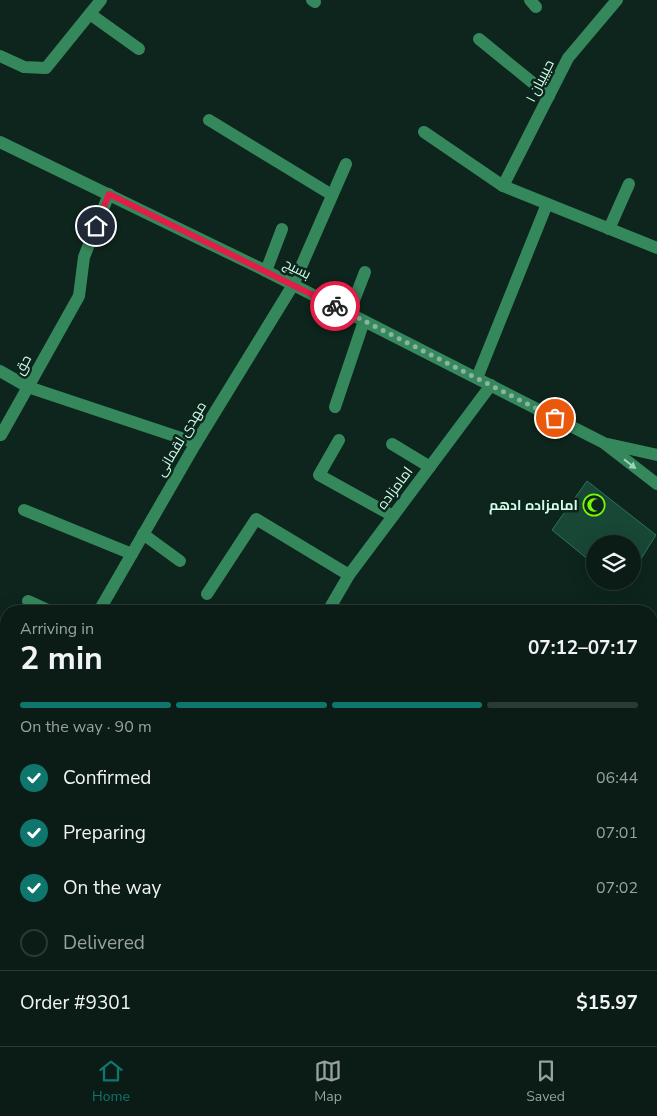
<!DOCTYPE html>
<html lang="en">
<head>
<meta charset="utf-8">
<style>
  body { margin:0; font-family:"Nunito Sans",Cairo,sans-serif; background:#182922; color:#f1f3f6; height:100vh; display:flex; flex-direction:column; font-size:19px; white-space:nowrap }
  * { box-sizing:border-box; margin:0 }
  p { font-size:16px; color:#99a1a0 }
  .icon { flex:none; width:28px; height:28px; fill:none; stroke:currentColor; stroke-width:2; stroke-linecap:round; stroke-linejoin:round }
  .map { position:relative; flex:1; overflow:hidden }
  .details { position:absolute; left:0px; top:605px; width:658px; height:441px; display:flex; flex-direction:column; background:#0a1c15; border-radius:20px 20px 0 0; box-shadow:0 5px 20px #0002,0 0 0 1px #2a3a34 }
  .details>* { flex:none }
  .buttons { position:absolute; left:586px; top:535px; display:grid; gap:10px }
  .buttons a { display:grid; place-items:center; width:55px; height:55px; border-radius:50%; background:#0a1c15; box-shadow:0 5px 20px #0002,0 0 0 1px #2a3a34; font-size:25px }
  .pin { position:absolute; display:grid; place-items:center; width:42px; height:42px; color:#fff; margin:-21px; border:2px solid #fff; border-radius:50%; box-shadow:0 1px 5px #0007 }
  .courier { position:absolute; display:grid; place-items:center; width:50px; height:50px; margin:-25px; border:4px solid #e11d48; border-radius:50%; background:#fff; color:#222; box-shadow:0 1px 6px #0007 }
  .overview em { font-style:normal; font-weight:700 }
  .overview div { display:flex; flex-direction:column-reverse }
  .overview { display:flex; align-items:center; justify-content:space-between; height:85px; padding:0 20px }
  h1 { font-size:32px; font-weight:700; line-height:38px }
  .bar { display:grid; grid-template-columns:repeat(4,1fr); gap:8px 5px; align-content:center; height:60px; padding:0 20px }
  .bar i { height:6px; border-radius:4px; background:#2a3a34 }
  .bar .on { background:#0f766e }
  .bar p { grid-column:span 4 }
  .line { display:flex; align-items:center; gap:12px; padding:0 20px; border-top:1px solid #2a3a34 }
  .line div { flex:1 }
  ol { padding:0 20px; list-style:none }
  li { display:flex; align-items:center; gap:15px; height:55px }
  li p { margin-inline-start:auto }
  li .icon { padding:5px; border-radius:50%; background:#0f766e; color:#fff; stroke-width:4 }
  li:last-child { color:#99a1a0 }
  li i { width:28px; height:28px; border:2px solid #2a3a34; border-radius:50% }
  .dock { display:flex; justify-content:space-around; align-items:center; height:70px; border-top:1px solid #2a3a34; background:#0a1c15; font-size:14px; color:#99a1a0 }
  .dock a { display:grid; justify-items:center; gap:2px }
  .dock .on { color:#0f766e }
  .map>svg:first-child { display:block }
</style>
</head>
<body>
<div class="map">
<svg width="657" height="1046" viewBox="0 0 657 1046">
  <rect width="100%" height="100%" fill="#0d251c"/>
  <path fill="#184736" stroke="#287559" d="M587,481L656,535L632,573V544H595V565L552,530Z"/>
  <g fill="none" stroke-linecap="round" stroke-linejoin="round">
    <g stroke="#35875c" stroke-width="12">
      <path d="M312,0L315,2"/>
      <path d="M530,0L536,7"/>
      <path d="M90,14L139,49"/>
      <path d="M479,39L549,96"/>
      <path d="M0,56L24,67L46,68L101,0"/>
      <path d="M209,120L332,195"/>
      <path d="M424,132L503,186L657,248"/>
      <path d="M0,142L266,271L604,443L657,484"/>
      <path d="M503,186L568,58L617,0"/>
      <path d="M109,194L84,257L79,296L28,387L196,443"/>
      <path d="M609,229L629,184"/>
      <path d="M266,271L282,229"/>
      <path d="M349,313L365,272"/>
      <path d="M0,371L28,387L1,435"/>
      <path d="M477,378L547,204"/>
      <path d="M335,407L364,321"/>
      <path d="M339,440L319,475L393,516"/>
      <path d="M392,444L430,467"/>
      <path d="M608,444L657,455"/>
      <path d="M24,510L132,554"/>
      <path d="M143,534L180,561"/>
      <path d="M207,594L256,519L349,575"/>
      <path d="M28,601L50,611"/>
      <path d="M99,611L196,443L293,285L346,164"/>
      <path d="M328,611L349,575L491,385"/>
      <path d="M0,665L6,670"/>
      <path d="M1,779L6,770"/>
      <path d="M651,892L657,894"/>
      <path d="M0,934L6,928"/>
      <path d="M651,1017L657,1005"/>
      <path d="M416,1040L426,1046"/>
      <path d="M97,1046L105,1040"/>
      <path d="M637,1046L640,1040"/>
    </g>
    <g stroke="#58f5ff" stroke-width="12">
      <path d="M651,664L657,651"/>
      <path d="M490,1046L493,1040"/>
    </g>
  </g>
  <defs><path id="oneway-solid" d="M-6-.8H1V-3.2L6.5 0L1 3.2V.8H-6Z" transform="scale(1.25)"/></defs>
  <use fill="#9ad5b8" href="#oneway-solid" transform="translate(630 464) rotate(38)"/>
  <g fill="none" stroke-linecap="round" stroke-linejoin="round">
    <path stroke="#8cb3a2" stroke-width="5" stroke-dasharray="0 9" d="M335,306L555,418"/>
    <path stroke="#e11d48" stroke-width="6" d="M96,226L109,194L335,306"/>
  </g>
  <defs>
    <g id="mosque-ring" transform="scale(1.125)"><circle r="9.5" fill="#0d251c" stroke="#76fc00" stroke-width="1.5"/><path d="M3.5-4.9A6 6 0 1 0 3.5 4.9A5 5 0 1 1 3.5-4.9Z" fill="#76fc00"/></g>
  </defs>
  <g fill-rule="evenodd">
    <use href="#mosque-ring" x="594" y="505"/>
  </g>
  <g text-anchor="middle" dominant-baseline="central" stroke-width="5" stroke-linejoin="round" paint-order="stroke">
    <g font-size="14" fill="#d1ffea" stroke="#0d251c">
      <text transform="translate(540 81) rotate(-63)">حبیبیان ۱</text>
      <text transform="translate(297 269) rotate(27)">بسیج</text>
      <text transform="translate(23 365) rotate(-62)">حق</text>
      <text transform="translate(181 439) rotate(-59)">مهدی لقمانی</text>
      <text transform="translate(395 488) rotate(-53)">امامزاده</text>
    </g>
    <g font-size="14" font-weight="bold" fill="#d1ffea" stroke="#0d251c" text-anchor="end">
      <text x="578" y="505">امامزاده ادهم</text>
    </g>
  </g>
</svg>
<div class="buttons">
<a><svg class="icon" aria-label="layers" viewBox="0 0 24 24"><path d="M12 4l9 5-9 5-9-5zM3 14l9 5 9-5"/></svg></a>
</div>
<div class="pin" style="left:555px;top:418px;background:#ea580c"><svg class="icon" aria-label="bag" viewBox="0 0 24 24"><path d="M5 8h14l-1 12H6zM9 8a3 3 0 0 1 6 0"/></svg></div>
<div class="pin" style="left:96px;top:226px;background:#1f2937"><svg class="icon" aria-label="home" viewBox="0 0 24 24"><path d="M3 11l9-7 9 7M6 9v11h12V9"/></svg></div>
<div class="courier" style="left:335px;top:306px"><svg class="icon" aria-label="bike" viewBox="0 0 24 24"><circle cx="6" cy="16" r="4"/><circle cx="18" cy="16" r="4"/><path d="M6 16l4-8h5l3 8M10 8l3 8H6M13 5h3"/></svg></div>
<section class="details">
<div class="overview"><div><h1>2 min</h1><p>Arriving in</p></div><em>07:12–07:17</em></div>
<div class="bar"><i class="on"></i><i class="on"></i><i class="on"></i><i></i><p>On the way · 90 m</p></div>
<ol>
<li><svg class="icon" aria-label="check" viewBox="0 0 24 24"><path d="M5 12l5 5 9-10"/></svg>Confirmed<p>06:44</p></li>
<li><svg class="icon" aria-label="check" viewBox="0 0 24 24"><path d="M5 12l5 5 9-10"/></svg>Preparing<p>07:01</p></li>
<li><svg class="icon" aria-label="check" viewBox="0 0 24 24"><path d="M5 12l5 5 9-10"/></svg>On the way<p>07:02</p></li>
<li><i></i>Delivered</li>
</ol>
<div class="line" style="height:65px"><div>Order #9301</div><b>$15.97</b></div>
</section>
</div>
<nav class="dock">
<a class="on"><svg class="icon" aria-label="home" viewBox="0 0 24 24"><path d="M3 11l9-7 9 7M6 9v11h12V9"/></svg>Home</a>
<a><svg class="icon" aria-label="map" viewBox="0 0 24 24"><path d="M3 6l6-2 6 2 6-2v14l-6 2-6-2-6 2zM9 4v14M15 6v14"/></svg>Map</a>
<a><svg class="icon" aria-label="saved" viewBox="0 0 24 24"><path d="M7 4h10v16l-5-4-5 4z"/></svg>Saved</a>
</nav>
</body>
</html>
